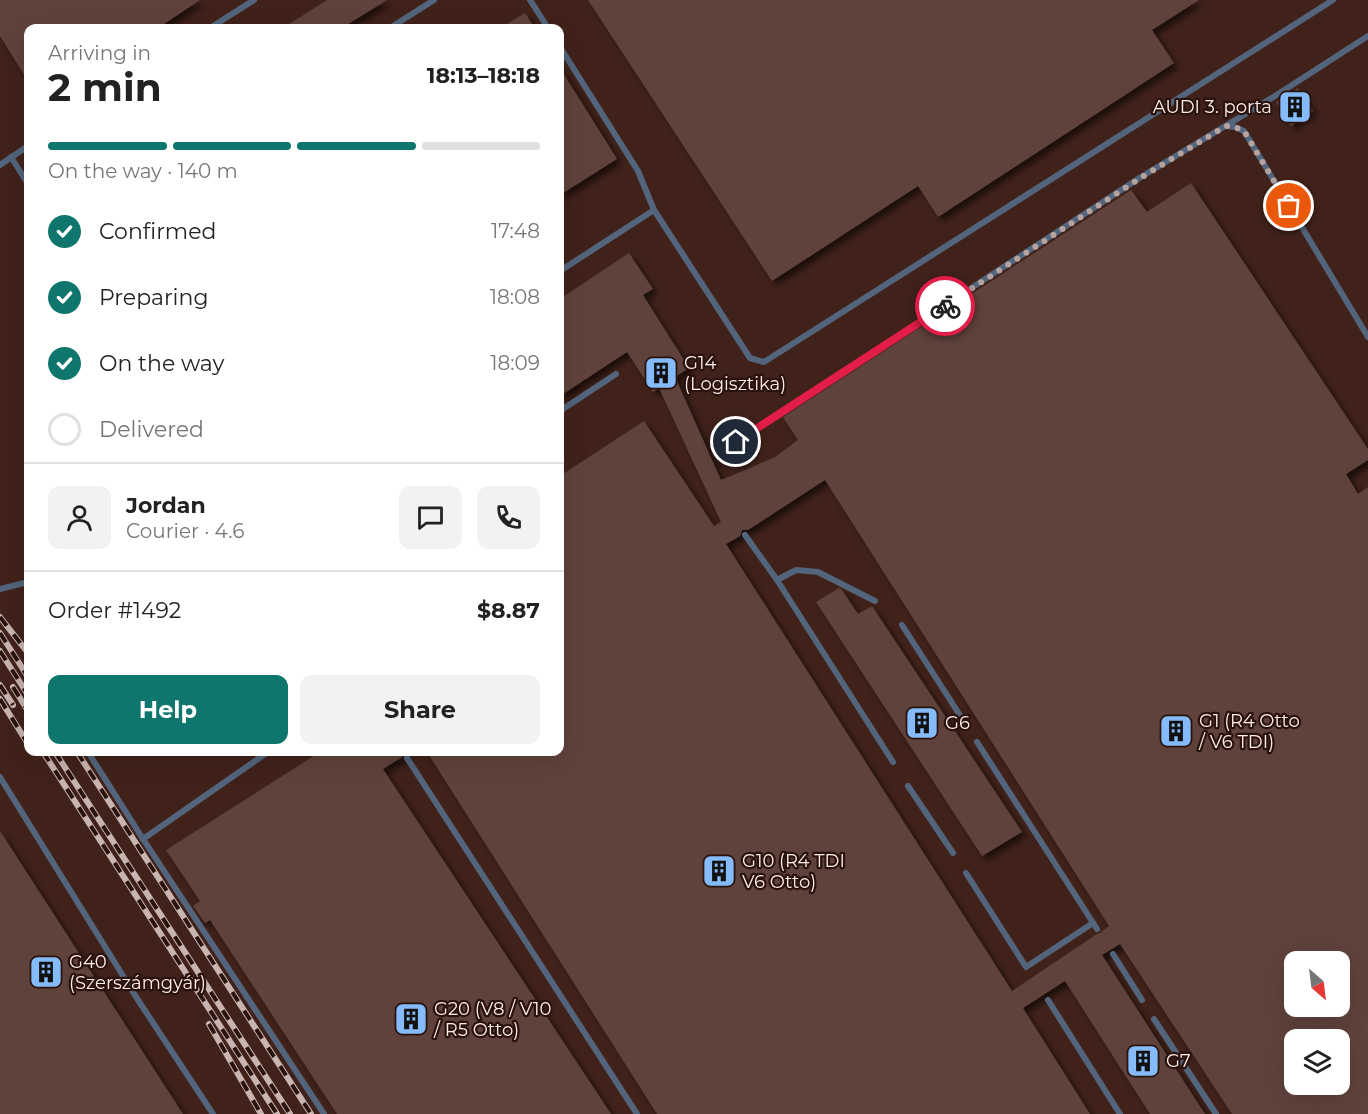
<!DOCTYPE html>
<html lang="en">
<head>
<meta charset="utf-8">
<style>
  body { margin:0; font-family:Montserrat,sans-serif; background:#f2f2f2; color:#222; height:100vh; display:flex; flex-direction:column; font-size:22px; white-space:nowrap }
  * { box-sizing:border-box; margin:0 }
  p { font-size:20px; color:#767676 }
  .icon { flex:none; width:33px; height:33px; fill:none; stroke:currentColor; stroke-width:2; stroke-linecap:round; stroke-linejoin:round }
  .map { position:relative; flex:1; overflow:hidden }
  .side { position:absolute; left:24px; top:24px; width:540px; height:732px; display:flex; flex-direction:column; background:#fff; border-radius:12px; box-shadow:0 6px 24px #0002 }
  .side>* { flex:none }
  .needle { width:39px; rotate:152deg }
  .fabs { position:absolute; left:1284px; top:951px; display:grid; gap:12px }
  .fabs a { display:grid; place-items:center; width:66px; height:66px; border-radius:12px; background:#fff; box-shadow:0 6px 24px #0002; font-size:30px }
  .pin { position:absolute; display:grid; place-items:center; width:51px; height:51px; color:#fff; margin:-26px; border:3px solid #fff; border-radius:50%; box-shadow:0 2px 6px #0007 }
  .courier { position:absolute; display:grid; place-items:center; width:60px; height:60px; margin:-30px; border:4px solid #e11d48; border-radius:50%; background:#fff; color:#222; box-shadow:0 2px 8px #0007 }
  .headline em { font-style:normal; font-weight:700 }
  .headline div { display:flex; flex-direction:column-reverse }
  .headline { display:flex; align-items:center; justify-content:space-between; height:102px; padding:0 24px }
  h1 { font-size:39px; font-weight:700; line-height:45px }
  .bar { display:grid; grid-template-columns:repeat(4,1fr); gap:9px 6px; align-content:center; height:72px; padding:0 24px }
  .bar i { height:8px; border-radius:4px; background:#e0e0e0 }
  .bar .active { background:#0f766e }
  .bar p { grid-column:span 4 }
  .line { display:flex; align-items:center; gap:15px; padding:0 24px; border-top:2px solid #e0e0e0 }
  .line div { flex:1 }
  .round { display:grid; place-items:center; flex:none; width:63px; height:63px; border-radius:12px; background:#f2f2f2 }
  ol { padding:0 24px; list-style:none }
  li { display:flex; align-items:center; gap:18px; height:66px }
  li p { margin-inline-start:auto }
  li .icon { padding:6px; border-radius:50%; background:#0f766e; color:#fff; stroke-width:4 }
  li:last-child { color:#767676 }
  li i { width:33px; height:33px; border:3px solid #e0e0e0; border-radius:50% }
  .action { display:flex; gap:12px; margin-top:auto; padding:12px 24px }
  .action a { flex:1; height:69px; border-radius:12px; background:#0f766e; color:#fff; font-size:24px; font-weight:700; line-height:69px; text-align:center }
  .action a+a { background:#f2f2f2; color:#222 }
  .map>svg:first-child { display:block }
</style>
</head>
<body>
<div class="map">
<svg width="1368" height="1114" viewBox="0 0 1368 1114">
  <defs>
    <filter id="shadow"><feDropShadow dx="4.5" dy="4.5" stdDeviation="3" flood-color="#0009"/></filter>
  </defs>
  <rect width="100%" height="100%" fill="#341c16"/>
  <path fill="#41221a" fill-rule="evenodd" d="M0,0H1368V1114H0ZM28,28H560V752H28ZM1294,962H1340V1006H1294ZM1294,1040H1340V1084H1294Z"/>
  <g fill="#5e423b" fill-rule="evenodd" filter="url(#shadow)">
    <path d="M0,0H200L158,28H28V81L0,36Z"/>
    <path d="M327,0H387L342,28H283Z"/>
    <path d="M588,0H1199L1152,30L1174,63L938,217L918,186L772,281Z"/>
    <path d="M525,13L535,28H500Z"/>
    <path d="M560,68L617,159L560,195Z"/>
    <path d="M1298,88L1313,111L1291,126L1276,102Z"/>
    <path d="M1191,183L1368,449V460L1346,474L1358,494L1368,487V1114H1232L1120,944L1102,955L1205,1114H1150L1065,981L1023,1008L1090,1114H657L427,752H560V476L644,421L714,526L721,522L659,388L653,392L627,352L560,396V299L629,253L653,289L643,295L689,368L675,377L721,480L775,457L798,440L783,417L1131,190L1147,212ZM825,480L1109,926L1100,933L1097,934L1012,991L726,544L740,536L742,530H748ZM1294,962H1340V1006H1294ZM1294,1040H1340V1084H1294Z"/>
    <path d="M839,588L842,590L858,614L872,606L1022,832L982,856L816,602Z"/>
    <path d="M320,752H411L405,753L402,757L383,769L611,1114H337L210,920L205,923L193,906L200,901L166,850Z"/>
    <path d="M0,831L183,1114H0Z"/>
  </g>
  <g fill="none" stroke-linecap="round" stroke-linejoin="round">
    <g stroke="#52657c" stroke-width="6">
      <path d="M530,0L548,28"/>
      <path d="M210,28L254,0"/>
      <path d="M390,28L434,0"/>
      <path d="M560,47L638,171L654,210L750,358L764,362L1333,0"/>
      <path d="M1226,126L1235,127L1244,131L1368,337"/>
      <path d="M11,157L28,184"/>
      <path d="M0,165L28,146"/>
      <path d="M560,271L654,210"/>
      <path d="M560,411L616,374"/>
      <path d="M736,442L1141,177L1275,96L1368,36"/>
      <path d="M745,535L777,580"/>
      <path d="M0,589L28,582"/>
      <path d="M875,601L818,572L796,570L777,580L893,762"/>
      <path d="M902,625L963,720"/>
      <path d="M977,742L1097,929"/>
      <path d="M88,752L143,839L324,1114"/>
      <path d="M407,758L637,1114"/>
      <path d="M0,777L138,1000L213,1114"/>
      <path d="M908,786L953,853"/>
      <path d="M143,839L268,752"/>
      <path d="M966,873L1026,967L1093,923"/>
      <path d="M1113,954L1142,1000"/>
      <path d="M1048,1000L1120,1114"/>
      <path d="M1154,1019L1216,1114"/>
    </g>
    <g stroke="#c8b4b0" stroke-width="6">
      <g id="rail">
        <path d="M0,617L28,653"/>
        <path d="M0,633L28,677"/>
        <path d="M0,651L28,695"/>
        <path d="M0,685L13,705"/>
        <path d="M13,687L28,711"/>
        <path d="M0,699L28,744"/>
        <path d="M43,752L277,1114"/>
        <path d="M55,752L290,1114"/>
        <path d="M77,752L311,1114"/>
        <path d="M236,752H272"/>
        <path d="M209,1024L261,1114"/>
      </g>
    </g>
    <use href="#rail" stroke="#2a130d" stroke-width="4" stroke-dasharray="11" stroke-linecap="butt"/>
  </g>
  <g fill="none" stroke-linecap="round" stroke-linejoin="round">
    <path stroke="#b7a39e" stroke-width="6" stroke-dasharray="0 10.8" d="M945,306L1142,177L1226,126L1235,127L1244,131L1289,206"/>
    <path stroke="#e11d48" stroke-width="8" d="M736,442L945,306"/>
  </g>
  <defs>
    <g id="building-square" transform="scale(1.725)"><rect x="-9" y="-9" width="18" height="18" rx="4" fill="#85bbfb" stroke="#2a130d"/><path d="M-4-6H4V6H1V3H-1V6H-4ZM-2.5-4.3h1.7v1.8h-1.7ZM.8-4.3h1.7v1.8H.8ZM-2.5-1h1.7V.8h-1.7ZM.8-1h1.7V.8H.8Z" fill="#111"/></g>
  </defs>
  <g fill-rule="evenodd">
    <use href="#building-square" x="1295" y="107"/>
    <use href="#building-square" x="661" y="373"/>
    <use href="#building-square" x="922" y="723"/>
    <use href="#building-square" x="1176" y="731"/>
    <use href="#building-square" x="719" y="871"/>
    <use href="#building-square" x="46" y="972"/>
    <use href="#building-square" x="411" y="1019"/>
    <use href="#building-square" x="1143" y="1061"/>
  </g>
  <g text-anchor="middle" dominant-baseline="central" stroke-width="4.5" stroke-linejoin="round" paint-order="stroke">
    <g font-size="18" fill="#feece8" stroke="#2a130d" text-anchor="start">
      <text x="1272" y="107" text-anchor="end">AUDI 3. porta</text>
      <text x="684" y="363">G14<tspan x="684" dy="21">(Logisztika)</tspan></text>
      <text x="1199" y="721">G1 (R4 Otto<tspan x="1199" dy="21">/ V6 TDI)</tspan></text>
      <text x="945" y="723">G6</text>
      <text x="742" y="861">G10 (R4 TDI<tspan x="742" dy="21">V6 Otto)</tspan></text>
      <text x="69" y="962">G40<tspan x="69" dy="21">(Szerszámgyár)</tspan></text>
      <text x="434" y="1009">G20 (V8 / V10<tspan x="434" dy="21">/ R5 Otto)</tspan></text>
      <text x="1166" y="1061">G7</text>
    </g>
  </g>
</svg>
<div class="fabs">
<a><svg class="needle" viewBox="-14 -14 28 28"><path d="M0-13l5 13h-10z" fill="#e53935"/><path d="M0 13l5-13h-10z" fill="#767676"/></svg></a>
<a><svg class="icon" aria-label="layers" viewBox="0 0 24 24"><path d="M12 4l9 5-9 5-9-5zM3 14l9 5 9-5"/></svg></a>
</div>
<div class="pin" style="left:1289px;top:206px;background:#ea580c"><svg class="icon" aria-label="bag" viewBox="0 0 24 24"><path d="M5 8h14l-1 12H6zM9 8a3 3 0 0 1 6 0"/></svg></div>
<div class="pin" style="left:736px;top:442px;background:#1f2937"><svg class="icon" aria-label="home" viewBox="0 0 24 24"><path d="M3 11l9-7 9 7M6 9v11h12V9"/></svg></div>
<div class="courier" style="left:945px;top:306px"><svg class="icon" aria-label="bike" viewBox="0 0 24 24"><circle cx="6" cy="16" r="4"/><circle cx="18" cy="16" r="4"/><path d="M6 16l4-8h5l3 8M10 8l3 8H6M13 5h3"/></svg></div>
<section class="side">
<div class="headline"><div><h1>2 min</h1><p>Arriving in</p></div><em>18:13–18:18</em></div>
<div class="bar"><i class="active"></i><i class="active"></i><i class="active"></i><i></i><p>On the way · 140 m</p></div>
<ol>
<li><svg class="icon" aria-label="check" viewBox="0 0 24 24"><path d="M5 12l5 5 9-10"/></svg>Confirmed<p>17:48</p></li>
<li><svg class="icon" aria-label="check" viewBox="0 0 24 24"><path d="M5 12l5 5 9-10"/></svg>Preparing<p>18:08</p></li>
<li><svg class="icon" aria-label="check" viewBox="0 0 24 24"><path d="M5 12l5 5 9-10"/></svg>On the way<p>18:09</p></li>
<li><i></i>Delivered</li>
</ol>
<div class="line" style="height:108px"><a class="round"><svg class="icon" aria-label="person" viewBox="0 0 24 24"><circle cx="12" cy="8" r="4"/><path d="M4 21q1-7 8-7t8 7"/></svg></a><div><b>Jordan</b><p>Courier · 4.6</p></div><a class="round"><svg class="icon" aria-label="chat" viewBox="0 0 24 24"><path d="M4 5h16v11H9l-5 4z"/></svg></a><a class="round"><svg class="icon" aria-label="phone" viewBox="0 0 24 24"><path d="M5 4h4l2 5-3 2q2 4 5 5l2-3 5 2v4C11 20 4 13 5 4z"/></svg></a></div>
<div class="line" style="height:78px"><div>Order #1492</div><b>$8.87</b></div>
<div class="action"><a>Help</a><a>Share</a></div>
</section>
</div>
</body>
</html>
